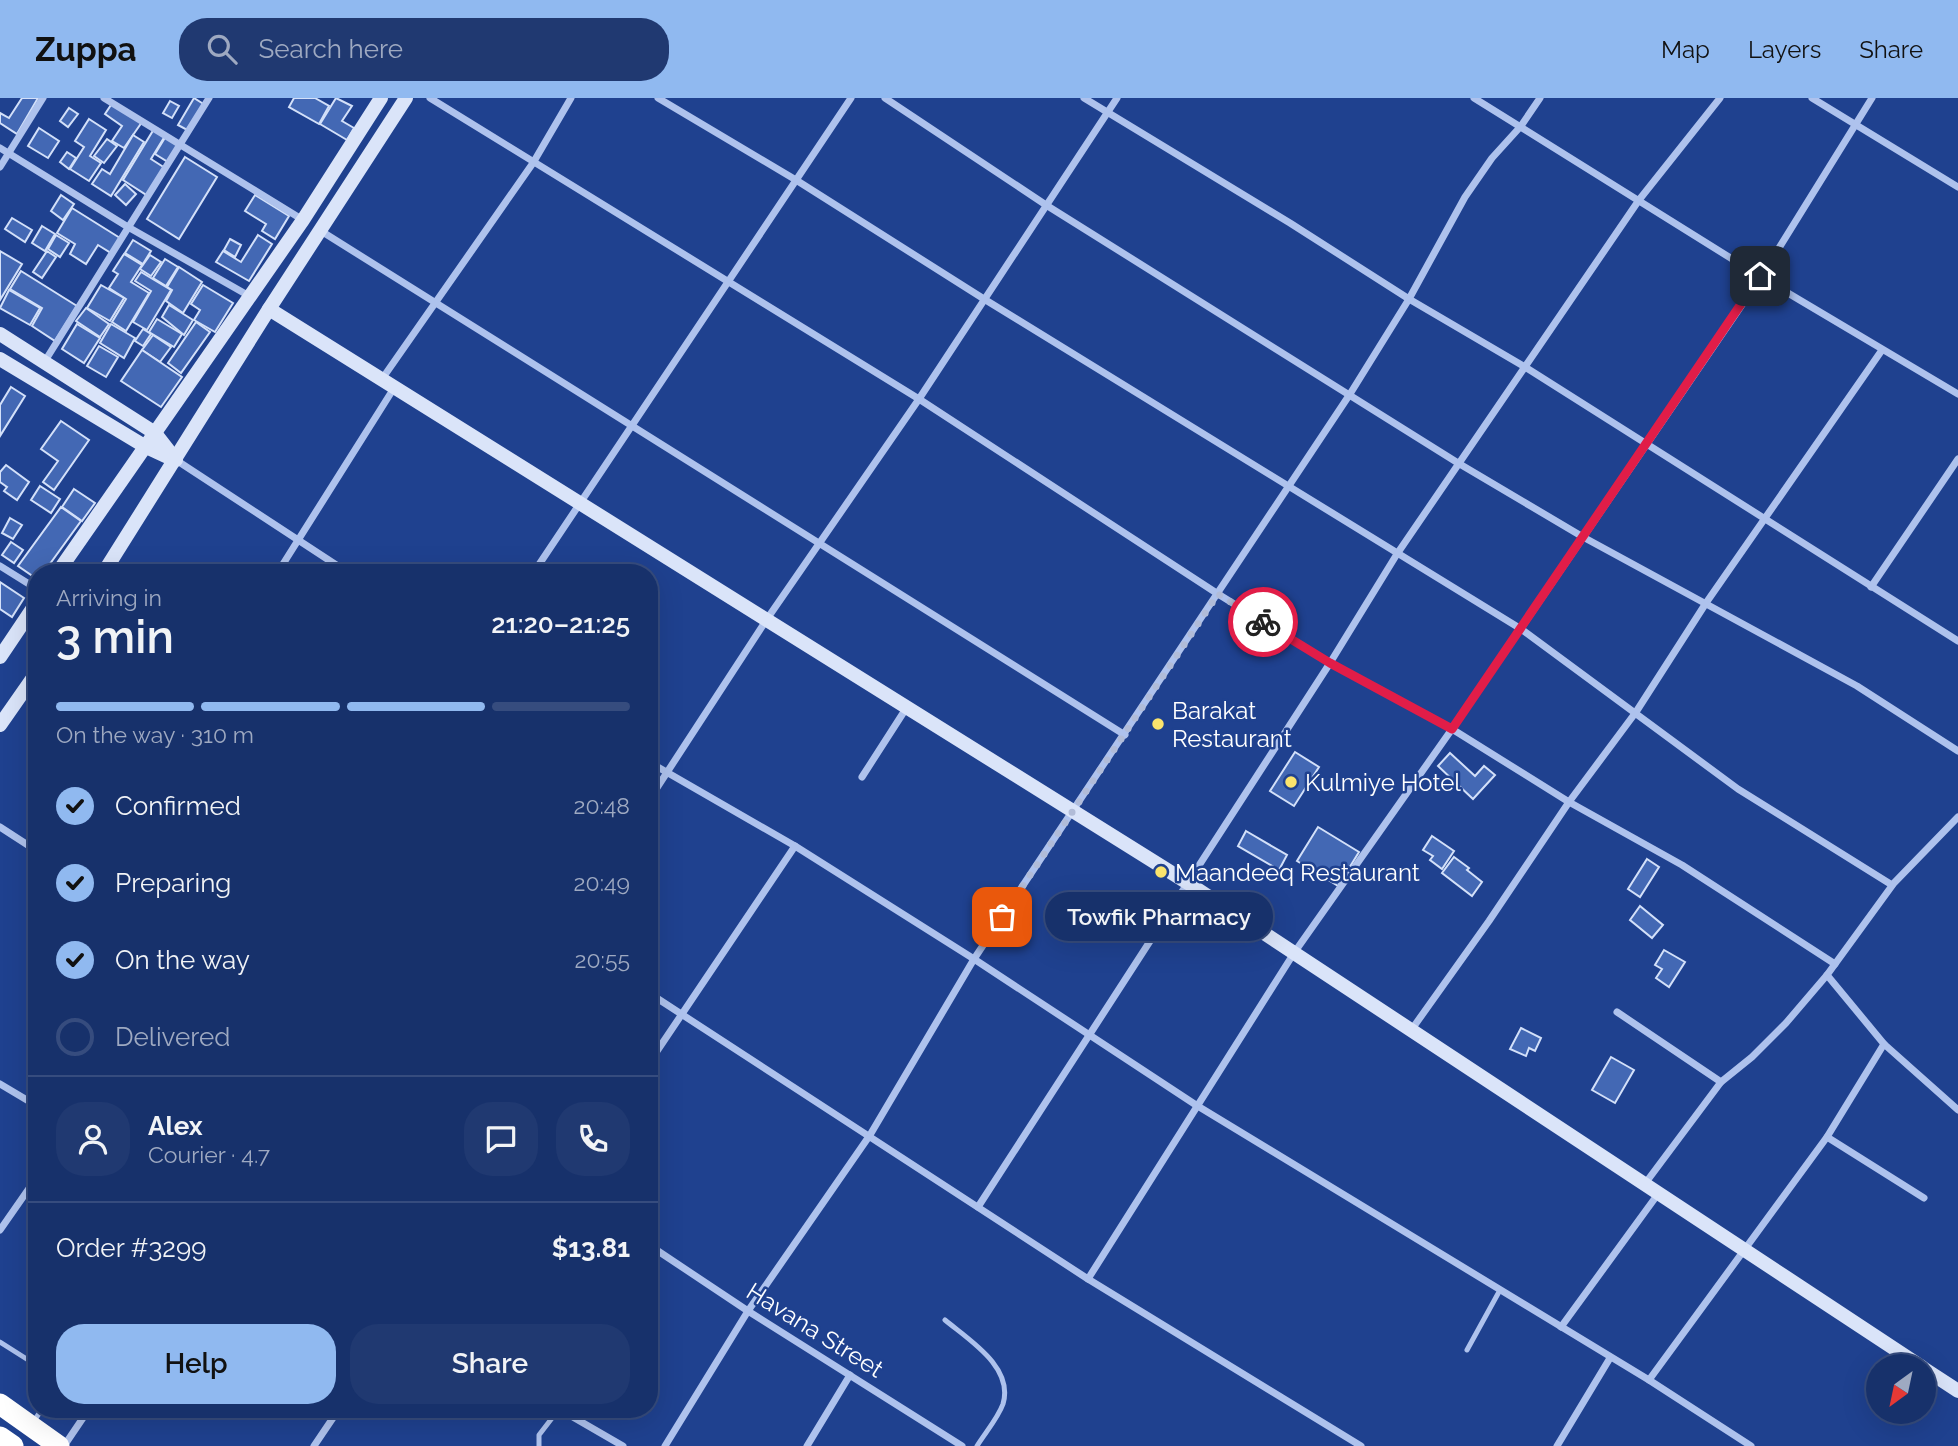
<!DOCTYPE html>
<html lang="en">
<head>
<meta charset="utf-8">
<style>
  body { margin:0; font-family:Raleway,sans-serif; background:#203971; color:#f1f3f6; height:100vh; display:flex; flex-direction:column; font-size:26px; white-space:nowrap }
  * { box-sizing:border-box; margin:0 }
  p { font-size:23px; color:#9ea9c1 }
  .icon { flex:none; width:38px; height:38px; fill:none; stroke:currentColor; stroke-width:2; stroke-linecap:round; stroke-linejoin:round }
  .map { position:relative; flex:1; overflow:hidden }
  .sheet { position:absolute; left:28px; top:466px; width:630px; height:854px; display:flex; flex-direction:column; background:#17316b; border-radius:28px; box-shadow:0 7px 28px #0002,0 0 0 2px #364c7e }
  .sheet>* { flex:none }
  .needle { width:46px; rotate:213deg }
  .controls { position:absolute; left:1866px; top:1256px; display:grid; gap:14px }
  .controls a { display:grid; place-items:center; width:70px; height:70px; border-radius:50%; background:#17316b; box-shadow:0 7px 28px #0002,0 0 0 2px #364c7e; font-size:35px }
  .pin { position:absolute; display:grid; place-items:center; width:60px; height:60px; color:#fff; margin:-30px; border-radius:14px; box-shadow:0 4px 10px #0006 }
  .courier { position:absolute; display:grid; place-items:center; width:70px; height:70px; margin:-35px; border:5px solid #e11d48; border-radius:50%; background:#fff; color:#222; box-shadow:0 2px 9px #0007 }
  .bubble { position:absolute; height:49px; border-radius:24px; background:#17316b; box-shadow:0 7px 28px #0002,0 0 0 2px #364c7e; font-size:23px; font-weight:600; line-height:49px; text-align:center }
  .summary em { font-style:normal; font-weight:600 }
  .summary div { display:flex; flex-direction:column-reverse }
  .summary { display:flex; align-items:center; justify-content:space-between; height:119px; padding:0 28px }
  h1 { font-size:46px; font-weight:600; line-height:52px }
  .bar { display:grid; grid-template-columns:repeat(4,1fr); gap:10px 7px; align-content:center; height:84px; padding:0 28px }
  .bar i { height:9px; border-radius:5px; background:#364c7e }
  .bar .selected { background:#90b9f0 }
  .bar p { grid-column:span 4 }
  .line { display:flex; align-items:center; gap:18px; padding:0 28px; border-top:2px solid #364c7e }
  .line div { flex:1 }
  .round { display:grid; place-items:center; flex:none; width:74px; height:74px; border-radius:28px; background:#203971 }
  ol { padding:0 28px; list-style:none }
  li { display:flex; align-items:center; gap:21px; height:77px }
  li p { margin-inline-start:auto }
  li .icon { padding:7px; border-radius:50%; background:#90b9f0; color:#111; stroke-width:4 }
  li:last-child { color:#9ea9c1 }
  li i { width:38px; height:38px; border:4px solid #364c7e; border-radius:50% }
  .button { display:flex; gap:14px; margin-top:auto; padding:14px 28px }
  .button a { flex:1; height:80px; border-radius:28px; background:#90b9f0; color:#111; font-size:28px; font-weight:600; line-height:80px; text-align:center }
  .button a+a { background:#203971; color:#f1f3f6 }
  header { display:flex; align-items:center; gap:42px; box-sizing:border-box; height:98px; padding:0 35px; background:#90b9f0; color:#111 }
  header strong { font-size:33px }
  nav { display:flex; gap:38px; margin-inline-start:auto; font-size:24px }
  .search { width:490px; height:63px; background:#203971; display:flex; align-items:center; gap:18px; box-sizing:border-box; padding:0 24px; border-radius:28px; color:#9ea9c1; font-size:26px }
  .map>svg:first-child { display:block }
</style>
</head>
<body>
<header>
<strong>Zuppa</strong>
<div class="search"><svg class="icon" aria-label="search" viewBox="0 0 24 24"><circle cx="10" cy="10" r="6"/><path d="M15 15l6 6"/></svg>Search here</div>
<nav><a>Map</a><a>Layers</a><a>Share</a></nav>
</header>
<div class="map">
<svg width="1958" height="1348" viewBox="0 0 1958 1348">
  <rect width="100%" height="100%" fill="#1f418f"/>
  <g fill="#4368b4" stroke="#d3e0f9" stroke-width="2">
    <path d="M22,0H38L17,36L0,25V15L9,20Z"/>
    <path d="M194,0L205,7L189,33L178,27Z"/>
    <path d="M294,0H315L329,8L319,26L289,9Z"/>
    <path d="M336,0L352,8L342,23L354,30L347,42L320,26Z"/>
    <path d="M170,3L179,8L172,20L163,15Z"/>
    <path d="M113,4L142,24L124,50L112,43L122,28L105,16Z"/>
    <path d="M69,10L78,16L68,29L60,23Z"/>
    <path d="M89,21L106,32L90,58L101,65L89,83L70,71L84,49L75,43Z"/>
    <path d="M39,30L59,43L48,60L28,48Z"/>
    <path d="M154,31L165,38L151,61L165,70L148,98L123,82Z"/>
    <path d="M133,37L144,44L111,98L92,86L102,71L110,76Z"/>
    <path d="M166,38L179,45L168,64L155,56Z"/>
    <path d="M107,41L117,48L104,65L94,58Z"/>
    <path d="M67,54L76,60L69,71L60,64Z"/>
    <path d="M185,59L217,79L179,141L147,121Z"/>
    <path d="M125,86L136,96L126,107L115,97Z"/>
    <path d="M61,97L74,106L63,122L51,113Z"/>
    <path d="M255,97L289,118L275,141L262,133L266,126L245,113Z"/>
    <path d="M72,110L120,140L111,155L98,147L86,166L70,156L75,146L57,135Z"/>
    <path d="M12,120L32,132L25,144L5,131Z"/>
    <path d="M42,128L55,136L45,153L32,145Z"/>
    <path d="M56,137L69,145L60,159L48,151Z"/>
    <path d="M258,137L272,146L249,183L216,164L223,153L241,164Z"/>
    <path d="M230,141L241,147L235,159L224,152Z"/>
    <path d="M133,142L151,153L143,166L125,155Z"/>
    <path d="M0,153L22,166L0,202Z"/>
    <path d="M47,153L56,159L42,180L33,174Z"/>
    <path d="M124,156L142,167L131,184L149,195L126,233L112,224L126,201L109,190L118,176L113,173Z"/>
    <path d="M150,157L161,164L151,178L140,171Z"/>
    <path d="M165,161L178,169L166,188L153,180Z"/>
    <path d="M179,169L202,184L183,215L166,203L172,192L167,189Z"/>
    <path d="M21,173L77,208L55,243L32,228L42,210L10,191Z"/>
    <path d="M141,174L171,192L147,232L133,224L151,193L135,183Z"/>
    <path d="M101,187L124,200L110,223L87,210Z"/>
    <path d="M203,187L233,205L215,234L194,222L200,212L191,206Z"/>
    <path d="M9,192L40,210L30,227L0,210Z"/>
    <path d="M169,207L193,222L184,237L162,219Z"/>
    <path d="M86,210L109,226L100,239L76,223Z"/>
    <path d="M157,221L182,236L174,249L149,234Z"/>
    <path d="M196,224L210,234L181,275L168,265Z"/>
    <path d="M77,226L100,240L84,265L62,251Z"/>
    <path d="M111,226L135,240L124,260L100,245Z"/>
    <path d="M143,231L151,236L143,248L135,243Z"/>
    <path d="M153,237L171,249L160,264L142,252Z"/>
    <path d="M99,248L118,259L106,279L87,268Z"/>
    <path d="M142,252L182,279L161,309L121,283Z"/>
    <path d="M11,289L25,298L0,338V307Z"/>
    <path d="M61,323L89,342L54,392L43,384L58,363L41,351Z"/>
    <path d="M6,367L29,384L17,402L4,393L7,389L0,384V374Z"/>
    <path d="M40,388L60,401L51,415L31,402Z"/>
    <path d="M74,391L95,405L82,423L62,409Z"/>
    <path d="M61,409L81,423L44,474H37V481L18,468Z"/>
    <path d="M10,420L22,427L13,441L2,435Z"/>
    <path d="M11,444L23,452L14,465L2,457Z"/>
    <path d="M0,484L24,500L12,519L0,511Z"/>
    <path d="M1295,654L1319,669L1294,708L1270,693Z"/>
    <path d="M1450,655L1475,678L1484,668L1495,677L1473,701L1438,668Z"/>
    <path d="M1318,729L1359,754L1338,788L1297,763Z"/>
    <path d="M1246,733L1287,757L1279,772L1238,748Z"/>
    <path d="M1432,738L1454,753L1442,771L1430,762L1433,758L1423,752Z"/>
    <path d="M1454,759L1469,770L1467,772L1482,784L1472,798L1442,775Z"/>
    <path d="M1647,761L1659,769L1640,799L1628,791Z"/>
    <path d="M1640,808L1663,827L1652,840L1630,822Z"/>
    <path d="M1664,852L1685,864L1669,889L1656,880L1662,871L1655,867Z"/>
    <path d="M1521,930L1541,940L1535,953L1529,950L1526,958L1510,951Z"/>
    <path d="M1611,959L1634,972L1615,1005L1592,992Z"/>
  </g>
  <g fill="none" stroke-linecap="round" stroke-linejoin="round">
    <g stroke="#aec2ed" stroke-width="5">
      <path d="M945,1222C969,1242 1014,1269 1003,1306C998,1320 985,1335 977,1348"/>
      <path d="M0,1244L33,1265L37,1270"/>
      <path d="M1467,1252L1500,1192"/>
      <path d="M34,1323L42,1311"/>
      <path d="M539,1348V1337L559,1311"/>
    </g>
    <g stroke="#aec2ed" stroke-width="7">
      <path d="M104,0L303,122"/>
      <path d="M430,0L919,301L1218,496L1330,565L1452,631L1569,704L1682,767L1835,866"/>
      <path d="M658,0L796,82L984,201L1521,531L1738,691L1892,787"/>
      <path d="M885,0L1046,107L1458,365L1583,439L1857,588L1958,653"/>
      <path d="M1084,0L1290,125L1409,201L1525,269L1958,543"/>
      <path d="M1474,0L1761,179L1958,296"/>
      <path d="M1812,0L1958,89"/>
      <path d="M0,50L128,129L251,199"/>
      <path d="M0,69L43,0"/>
      <path d="M321,133L1125,637"/>
      <path d="M45,263L209,0"/>
      <path d="M382,281L533,65L571,0"/>
      <path d="M176,362L347,474"/>
      <path d="M0,468L37,491"/>
      <path d="M278,474L394,290"/>
      <path d="M534,474L851,0"/>
      <path d="M1871,489L1958,361"/>
      <path d="M649,664L795,748L974,861L1196,1007L1649,1282L1751,1348"/>
      <path d="M862,679L907,609"/>
      <path d="M649,702L767,521L919,301L1117,0"/>
      <path d="M0,729L37,753"/>
      <path d="M1827,877L1884,946L1958,1012"/>
      <path d="M649,895L1088,1181L1361,1348"/>
      <path d="M1617,914L1721,984"/>
      <path d="M1412,931L1489,823L1569,704L1636,614L1706,505L1882,252"/>
      <path d="M649,965L795,748"/>
      <path d="M0,986L37,1008"/>
      <path d="M1827,1039L1924,1100"/>
      <path d="M1644,1087L1721,984L1752,959L1786,925L1827,877L1894,785L1958,719"/>
      <path d="M978,1109L1330,565L1397,456L1639,102L1720,0"/>
      <path d="M0,1132L37,1079"/>
      <path d="M649,1147L748,1213L962,1348"/>
      <path d="M1088,1181L1294,855L1452,631L1761,179L1872,0"/>
      <path d="M1561,1229L1658,1096"/>
      <path d="M1649,1282L1827,1039L1884,946"/>
      <path d="M559,1311L623,1348"/>
      <path d="M64,1348L89,1311"/>
      <path d="M314,1348L339,1311"/>
      <path d="M665,1348L748,1213L870,1037L974,861L1350,296L1409,201L1465,99L1492,60L1521,28L1540,0"/>
      <path d="M807,1348L850,1277"/>
      <path d="M1557,1348L1610,1260"/>
    </g>
    <g stroke="#dae4f9" stroke-width="14">
      <path d="M269,211L1188,785L1922,1269"/>
      <path d="M0,236L155,335L176,362"/>
      <path d="M0,261L146,349L174,362"/>
      <path d="M58,474L303,122L381,0"/>
      <path d="M104,474L269,211L406,0"/>
      <path d="M0,559L37,504"/>
      <path d="M0,627L37,574"/>
      <path d="M1923,1270L1958,1293"/>
    </g>
    <g stroke="#fff" stroke-width="21">
      <path d="M0,1306L59,1348"/>
      <path d="M0,1339L13,1348"/>
    </g>
  </g>
  <g fill="none" stroke-linecap="round" stroke-linejoin="round">
    <path stroke="#b1bcd8" stroke-width="7" stroke-dasharray="0 12.6" d="M1002,819L1218,496L1263,524"/>
    <path stroke="#e11d48" stroke-width="9" d="M1263,524L1330,565L1452,631L1760,178"/>
  </g>
  <g fill="#fbe46d" stroke="#1f418f" stroke-width="2.5">
    <circle cx="1158" cy="626" r="7"/>
    <circle cx="1291" cy="684" r="7"/>
    <circle cx="1161" cy="774" r="7"/>
  </g>
  <g text-anchor="middle" dominant-baseline="central" stroke-width="5" stroke-linejoin="round" paint-order="stroke">
    <g font-size="24" fill="#fff" stroke="#1f418f" text-anchor="start">
      <text x="1172" y="612">Barakat<tspan x="1172" dy="28">Restaurant</tspan></text>
      <text x="1305" y="684">Kulmiye Hotel</text>
      <text x="1175" y="774">Maandeeq Restaurant</text>
    </g>
    <g font-size="24" fill="#fff" stroke="#1f418f">
      <text transform="translate(815 1232) rotate(32)">Havana Street</text>
    </g>
  </g>
</svg>
<div class="controls">
<a><svg class="needle" viewBox="-14 -14 28 28"><path d="M0-13l5 13h-10z" fill="#e53935"/><path d="M0 13l5-13h-10z" fill="#9ea9c1"/></svg></a>
</div>
<div class="pin" style="left:1002px;top:819px;background:#ea580c"><svg class="icon" aria-label="bag" viewBox="0 0 24 24"><path d="M5 8h14l-1 12H6zM9 8a3 3 0 0 1 6 0"/></svg></div>
<div class="pin" style="left:1760px;top:178px;background:#1f2937"><svg class="icon" aria-label="home" viewBox="0 0 24 24"><path d="M3 11l9-7 9 7M6 9v11h12V9"/></svg></div>
<div class="courier" style="left:1263px;top:524px"><svg class="icon" aria-label="bike" viewBox="0 0 24 24"><circle cx="6" cy="16" r="4"/><circle cx="18" cy="16" r="4"/><path d="M6 16l4-8h5l3 8M10 8l3 8H6M13 5h3"/></svg></div>
<div class="bubble" style="left:1045px;top:794px;width:228px">Towfik Pharmacy</div>
<section class="sheet">
<div class="summary"><div><h1>3 min</h1><p>Arriving in</p></div><em>21:20–21:25</em></div>
<div class="bar"><i class="selected"></i><i class="selected"></i><i class="selected"></i><i></i><p>On the way · 310 m</p></div>
<ol>
<li><svg class="icon" aria-label="check" viewBox="0 0 24 24"><path d="M5 12l5 5 9-10"/></svg>Confirmed<p>20:48</p></li>
<li><svg class="icon" aria-label="check" viewBox="0 0 24 24"><path d="M5 12l5 5 9-10"/></svg>Preparing<p>20:49</p></li>
<li><svg class="icon" aria-label="check" viewBox="0 0 24 24"><path d="M5 12l5 5 9-10"/></svg>On the way<p>20:55</p></li>
<li><i></i>Delivered</li>
</ol>
<div class="line" style="height:126px"><a class="round"><svg class="icon" aria-label="person" viewBox="0 0 24 24"><circle cx="12" cy="8" r="4"/><path d="M4 21q1-7 8-7t8 7"/></svg></a><div><b>Alex</b><p>Courier · 4.7</p></div><a class="round"><svg class="icon" aria-label="chat" viewBox="0 0 24 24"><path d="M4 5h16v11H9l-5 4z"/></svg></a><a class="round"><svg class="icon" aria-label="phone" viewBox="0 0 24 24"><path d="M5 4h4l2 5-3 2q2 4 5 5l2-3 5 2v4C11 20 4 13 5 4z"/></svg></a></div>
<div class="line" style="height:91px"><div>Order #3299</div><b>$13.81</b></div>
<div class="button"><a>Help</a><a>Share</a></div>
</section>
</div>
</body>
</html>
